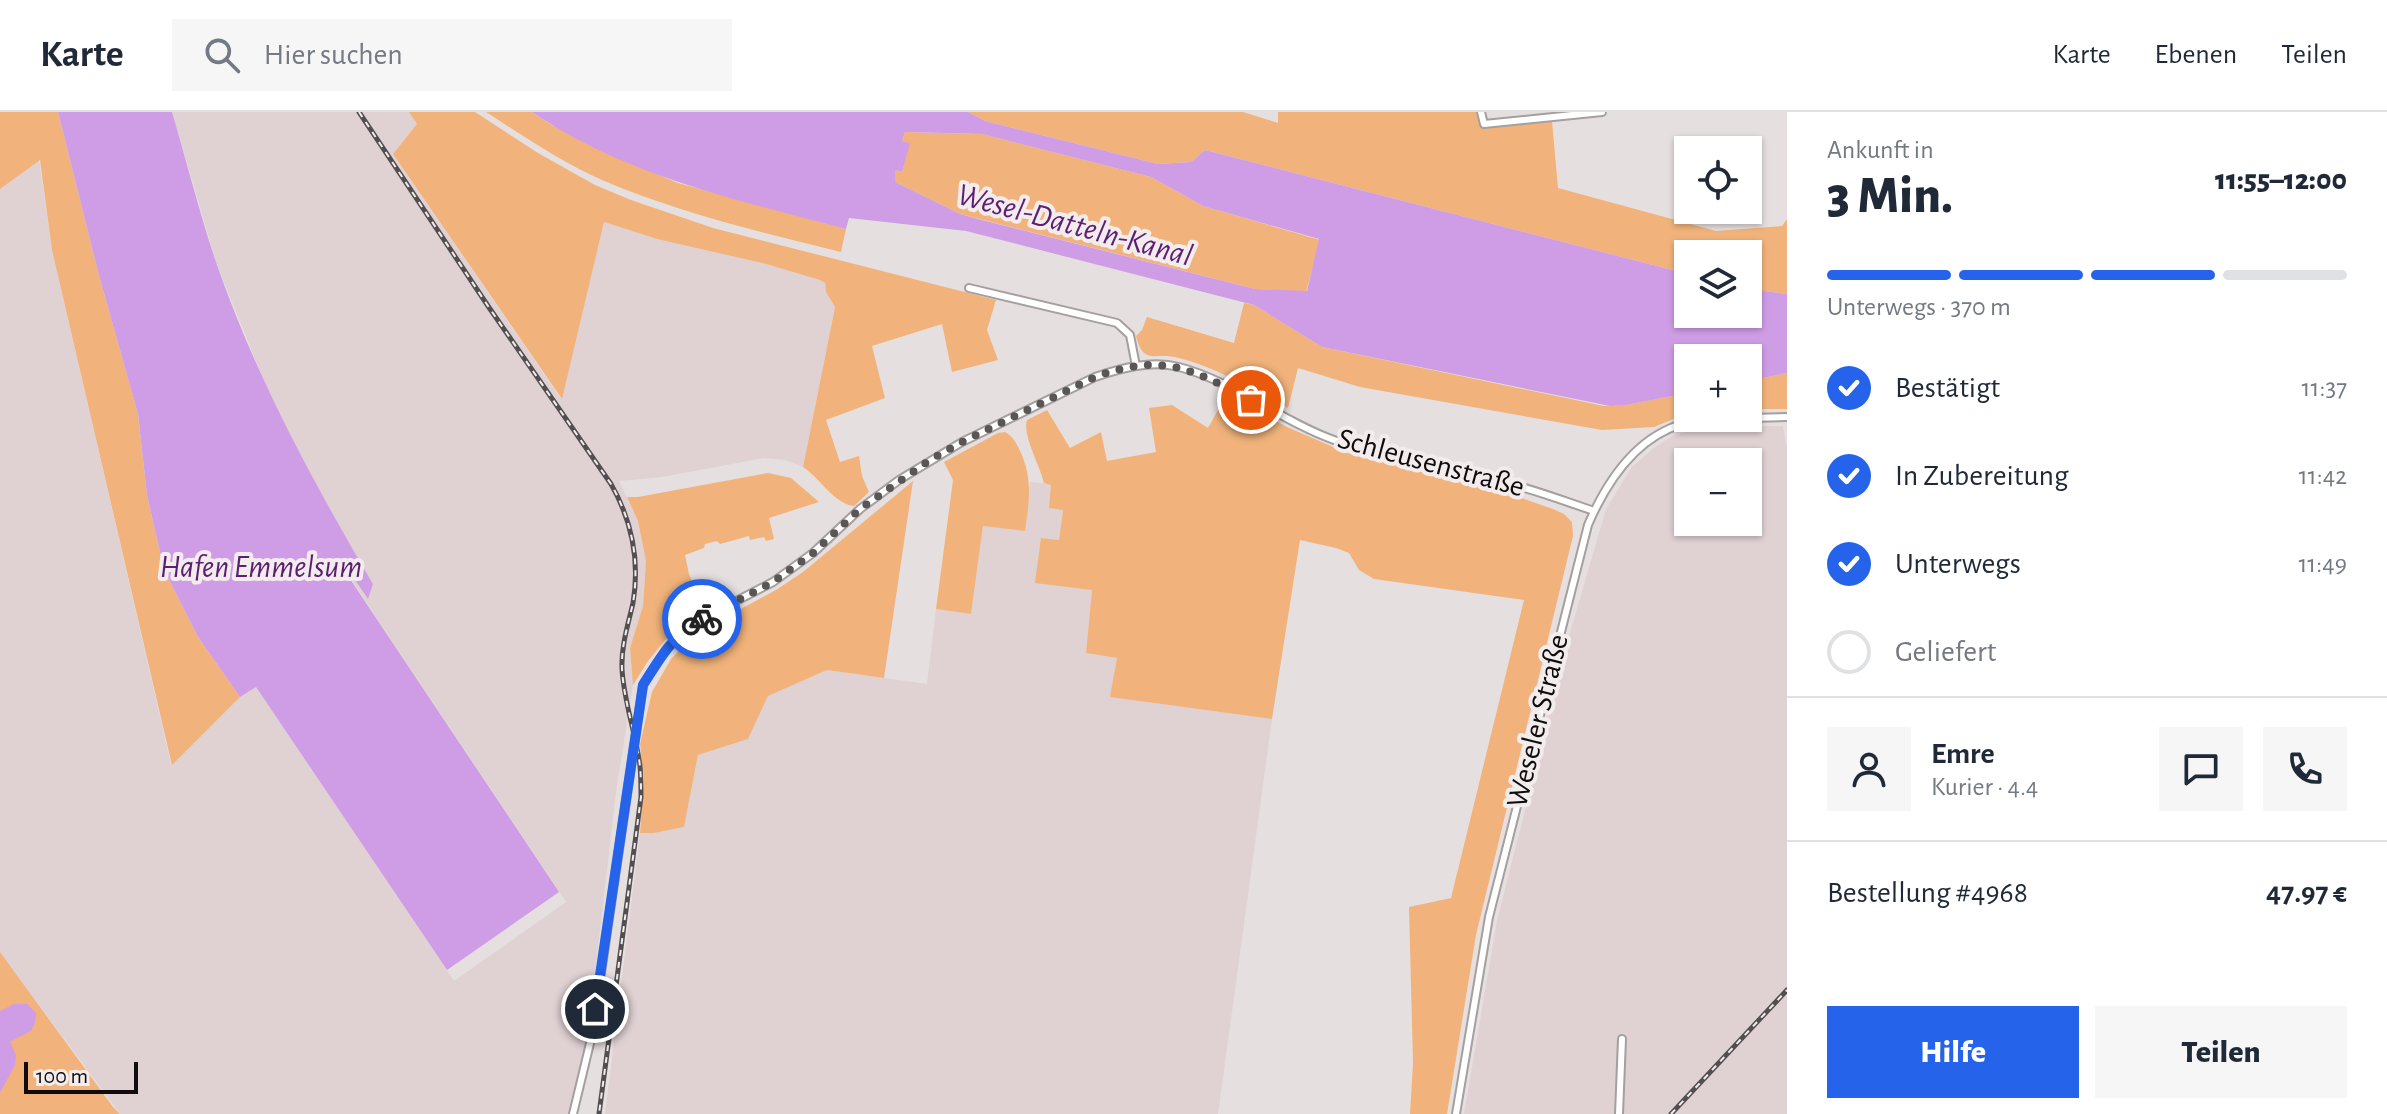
<!DOCTYPE html>
<html lang="de">
<head>
<meta charset="utf-8">
<style>
  body { margin:0; font-family:"Alegreya Sans",sans-serif; background:#f6f6f7; color:#1f2937; height:100vh; display:flex; flex-direction:column; font-size:30px; white-space:nowrap }
  * { box-sizing:border-box; margin:0 }
  p { font-size:26px; color:#747a83 }
  .icon { flex:none; width:44px; height:44px; fill:none; stroke:currentColor; stroke-width:2; stroke-linecap:round; stroke-linejoin:round }
  .map { position:relative; flex:1; overflow:hidden }
  .details { display:flex; flex-direction:column; background:#fff; width:600px }
  .details>* { flex:none }
  .controls { position:absolute; left:1674px; top:24px; display:grid; gap:16px }
  .controls a { display:grid; place-items:center; width:88px; height:88px; border-radius:0px; background:#fff; box-shadow:0 2px 6px #0004; font-size:40px }
  .scale { position:absolute; left:24px; bottom:20px; width:114px; box-sizing:border-box; padding-left:8px; border:4px solid #0e0c0c; border-top:0; font-size:22px; line-height:28px; white-space:nowrap; color:#0e0c0c; -webkit-text-stroke:6px #f3eced; paint-order:stroke }
  .pin { position:absolute; display:grid; place-items:center; width:68px; height:68px; color:#fff; margin:-34px; border:4px solid #fff; border-radius:50%; box-shadow:0 2px 8px #0007 }
  .courier { position:absolute; display:grid; place-items:center; width:80px; height:80px; margin:-40px; border:6px solid #2563eb; border-radius:50%; background:#fff; color:#222; box-shadow:0 2px 10px #0007 }
  .head em { font-style:normal; font-weight:800 }
  .head div { display:flex; flex-direction:column-reverse }
  .head { display:flex; align-items:center; justify-content:space-between; height:136px; padding:0 40px }
  h1 { font-size:52px; font-weight:800; line-height:60px }
  .bar { display:grid; grid-template-columns:repeat(4,1fr); gap:12px 8px; align-content:center; height:96px; padding:0 40px }
  .bar i { height:10px; border-radius:6px; background:#e0e1e3 }
  .bar .current { background:#2563eb }
  .bar p { grid-column:span 4 }
  .line { display:flex; align-items:center; gap:20px; padding:0 40px; border-top:2px solid #e0e1e3 }
  .line div { flex:1 }
  .round { display:grid; place-items:center; flex:none; width:84px; height:84px; border-radius:0px; background:#f6f6f7 }
  ol { padding:0 40px; list-style:none }
  li { display:flex; align-items:center; gap:24px; height:88px }
  li p { margin-inline-start:auto }
  li .icon { padding:8px; border-radius:50%; background:#2563eb; color:#fff; stroke-width:4 }
  li:last-child { color:#747a83 }
  li i { width:44px; height:44px; border:4px solid #e0e1e3; border-radius:50% }
  .cta { display:flex; gap:16px; margin-top:auto; padding:16px 40px }
  .cta a { flex:1; height:92px; border-radius:0px; background:#2563eb; color:#fff; font-size:32px; font-weight:800; line-height:92px; text-align:center }
  .cta a+a { background:#f6f6f7; color:#1f2937 }
  header { display:flex; align-items:center; gap:48px; box-sizing:border-box; height:112px; padding:0 40px; background:#fff; border-bottom:2px solid #e0e1e3 }
  header strong { font-size:38px }
  nav { display:flex; gap:44px; margin-inline-start:auto; font-size:28px }
  .search { width:560px; height:72px; background:#f6f6f7; display:flex; align-items:center; gap:20px; box-sizing:border-box; padding:0 28px; border-radius:0px; color:#747a83; font-size:30px }
  main { display:flex; flex:1; min-height:0 }
  .map>svg:first-child { display:block }
</style>
</head>
<body>
<header>
<strong>Karte</strong>
<div class="search"><svg class="icon" aria-label="search" viewBox="0 0 24 24"><circle cx="10" cy="10" r="6"/><path d="M15 15l6 6"/></svg>Hier suchen</div>
<nav><a>Karte</a><a>Ebenen</a><a>Teilen</a></nav>
</header>
<main>
<div class="map">
<svg width="1787" height="1002" viewBox="0 0 1787 1002">
  <rect width="100%" height="100%" fill="#e6dfe0"/>
  <g fill="#e0d1d3" fill-rule="evenodd">
    <path d="M172,0H409L418,12L393,42L561,287L604,110L657,127L766,152L820,168L825,171L826,180L835,195L803,355L785,348L764,346L662,365L619,369L638,409L646,449L643,494L630,536L633,573L616,680L588,922L570,1002H120L0,840V77L39,47L52,138L171,652L240,585L256,575L454,869L566,790L350,466L353,464L367,486L373,472L320,382L269,281L217,153Z"/>
    <path d="M1730,314H1783L1787,337V1002H1464L1497,809L1569,524L1606,397L1632,355L1655,335L1671,325L1693,318ZM1688,350H1748V410H1688Z"/>
    <path d="M1030,370L1051,372L1063,397L1059,428L1041,426L1092,477L1086,541L1117,546L1111,585L1272,607L1218,1002H605L640,721H654L684,715L698,643L748,627L768,584L827,558L927,572L936,497L971,502L983,414L1025,419Z"/>
  </g>
  <g fill="#f1b37b">
    <path d="M0,0H58L98,160L138,302L147,383L164,458L198,525L240,585L172,653L52,138L40,48L0,77Z"/>
    <path d="M409,0H475L538,41L595,73L631,88L713,116L996,188L987,218L998,248L952,260L942,212L872,234L885,286L826,308L840,350L859,344L862,364L869,380L854,394C833,391 820,366 803,355L835,195L826,180L825,171L820,168L766,152L657,127L604,110L562,287L393,42L417,12Z"/>
    <path d="M486,0H532L550,12L614,44L678,71L846,117L841,140C760,120 679,101 602,68C561,50 523,24 486,0Z"/>
    <path d="M968,0H1243L1278,11V0H1478L1481,15L1552,9L1558,76L1716,119L1782,114L1787,107V182L1748,177V142H1688V162L1205,38L1191,50L1158,52L985,9Z"/>
    <path d="M905,20L982,22L1151,65L1203,94L1320,128L1306,180L1255,177L960,102L895,70V58L902,60L909,31L902,29Z"/>
    <path d="M1244,191L1254,193L1322,235L1604,294L1626,293L1688,281V301L1654,315L1602,318L1360,275L1298,256L1288,296C1252,277 1218,256 1179,246C1155,239 1144,255 1136,224L1142,218L1147,205L1234,231Z"/>
    <path d="M1787,261V297H1748V269Z"/>
    <path d="M1227,282L1287,315L1347,341L1510,382L1553,397L1564,402L1572,410L1573,424L1476,823L1447,1002H1410L1413,951L1409,795L1451,786L1524,488L1374,467L1359,458L1349,441L1336,436L1300,428L1272,607L1110,585L1117,546L1086,541L1092,478L1035,471L1041,426L1059,428L1063,398L1049,396L1051,373L1044,371C1040,353 1022,323 1027,308L1047,298L1070,336L1101,320L1107,349L1156,340L1149,296L1172,293L1208,316Z"/>
    <path d="M1005,320C1014,325 1016,331 1021,341C1033,368 1029,390 1025,419L983,414L971,502L936,497L953,368L944,350L998,321Z"/>
    <path d="M768,361L791,366L819,390L769,406L774,427L766,429L764,425L750,428L749,424L720,432L717,429L705,432L704,436L685,443L689,462L696,479L668,494L667,501L676,515L648,549L633,573L630,536L643,494L646,449L638,409L627,385H638Z"/>
    <path d="M913,369L884,566L827,558L768,584L748,627L698,643L684,715L654,721H640L644,667L640,632L652,580L671,547L698,520L776,478L803,460Z"/>
    <path d="M0,840L113,995L120,1002H0Z"/>
  </g>
  <g fill="#cf9de5" fill-rule="evenodd">
    <path d="M58,0H172C187,51 200,103 217,153C256,265 313,370 373,472L368,487L353,465L350,467L559,780L447,858L256,575L240,585L198,525L164,458L147,383L138,302L98,160Z"/>
    <path d="M532,0H968L985,9L1158,52L1191,50L1205,38L1688,162V202H1748V177L1787,182V261L1748,269V246H1688V281L1626,293L1610,294L1322,235L1254,193L966,119L849,106L846,117C738,88 626,64 532,0ZM905,20L982,22L1151,65L1203,94L1319,127L1307,179L1255,177L978,107L960,102L895,70V58L902,60L910,31L902,29Z"/>
    <path d="M14,892H27L36,901C35,924 27,919 10,930L16,943L15,953L0,981V899Z"/>
  </g>
  <g fill="none" stroke-linecap="round" stroke-linejoin="round">
    <g stroke="#a59f9f" stroke-width="10">
      <g id="minor">
        <path d="M1481,0L1484,12L1602,0"/>
        <path d="M969,176L1117,211L1130,223L1136,254"/>
        <path d="M1748,306L1787,305"/>
        <path d="M573,1002L592,923L643,573L667,536L681,522L696,510L773,470L813,441L860,397L899,368L962,330L1095,265C1121,256 1151,248 1179,255C1233,269 1281,309 1334,328C1390,347 1449,357 1506,371C1536,378 1564,389 1594,399"/>
        <path d="M1456,1002L1489,805L1588,413C1606,371 1635,326 1682,312C1700,306 1719,306 1737,306"/>
        <path d="M1619,1002L1622,927"/>
      </g>
    </g>
    <use href="#minor" stroke="#fff" stroke-width="6"/>
    <g stroke="#534f50" stroke-width="5">
      <g id="rail">
        <path d="M359,0L488,194L611,372C632,409 640,449 633,491C628,513 621,534 622,557C624,591 636,622 640,654C641,664 641,675 641,685L599,1002"/>
        <path d="M1671,1002L1787,878"/>
      </g>
    </g>
    <use href="#rail" stroke="#f3eced" stroke-width="2" stroke-dasharray="6" stroke-linecap="butt"/>
  </g>
  <g fill="none" stroke-linecap="round" stroke-linejoin="round">
    <path stroke="#5a5656" stroke-width="8" stroke-dasharray="0 14.4" d="M702,507L773,470L813,441L860,397L930,348L962,330L1095,265C1163,240 1191,257 1251,288"/>
    <path stroke="#2563eb" stroke-width="10" d="M595,897L643,573C659,547 674,522 702,507"/>
  </g>
  <g text-anchor="middle" dominant-baseline="central" stroke-width="8" stroke-linejoin="round" paint-order="stroke">
    <g font-size="30" fill="#0e0c0c" stroke="#f3eced">
      <text transform="translate(1431 351) rotate(15)">Schleusenstraße</text>
      <text transform="translate(1538 609) rotate(-76)">Weseler Straße</text>
    </g>
    <g font-size="32" font-style="italic" fill="#5d1f74" stroke="#f3eced">
      <text transform="translate(1075 113) rotate(15)">Wesel-Datteln-Kanal</text>
      <text x="261" y="455">Hafen Emmelsum</text>
    </g>
  </g>
</svg>
<div class="controls">
<a><svg class="icon" aria-label="locate" viewBox="0 0 24 24"><circle cx="12" cy="12" r="6"/><path d="M12 2v4M12 18v4M2 12h4M18 12h4"/></svg></a>
<a><svg class="icon" aria-label="layers" viewBox="0 0 24 24"><path d="M12 4l9 5-9 5-9-5zM3 14l9 5 9-5"/></svg></a>
<a>+</a>
<a>−</a>
</div>
<div class="scale">100 m</div>
<div class="pin" style="left:1251px;top:288px;background:#ea580c"><svg class="icon" aria-label="bag" viewBox="0 0 24 24"><path d="M5 8h14l-1 12H6zM9 8a3 3 0 0 1 6 0"/></svg></div>
<div class="pin" style="left:595px;top:897px;background:#1f2937"><svg class="icon" aria-label="home" viewBox="0 0 24 24"><path d="M3 11l9-7 9 7M6 9v11h12V9"/></svg></div>
<div class="courier" style="left:702px;top:507px"><svg class="icon" aria-label="bike" viewBox="0 0 24 24"><circle cx="6" cy="16" r="4"/><circle cx="18" cy="16" r="4"/><path d="M6 16l4-8h5l3 8M10 8l3 8H6M13 5h3"/></svg></div>
</div>
<section class="details">
<div class="head"><div><h1>3 Min.</h1><p>Ankunft in</p></div><em>11:55–12:00</em></div>
<div class="bar"><i class="current"></i><i class="current"></i><i class="current"></i><i></i><p>Unterwegs · 370 m</p></div>
<ol>
<li><svg class="icon" aria-label="check" viewBox="0 0 24 24"><path d="M5 12l5 5 9-10"/></svg>Bestätigt<p>11:37</p></li>
<li><svg class="icon" aria-label="check" viewBox="0 0 24 24"><path d="M5 12l5 5 9-10"/></svg>In Zubereitung<p>11:42</p></li>
<li><svg class="icon" aria-label="check" viewBox="0 0 24 24"><path d="M5 12l5 5 9-10"/></svg>Unterwegs<p>11:49</p></li>
<li><i></i>Geliefert</li>
</ol>
<div class="line" style="height:144px"><a class="round"><svg class="icon" aria-label="person" viewBox="0 0 24 24"><circle cx="12" cy="8" r="4"/><path d="M4 21q1-7 8-7t8 7"/></svg></a><div><b>Emre</b><p>Kurier · 4.4</p></div><a class="round"><svg class="icon" aria-label="chat" viewBox="0 0 24 24"><path d="M4 5h16v11H9l-5 4z"/></svg></a><a class="round"><svg class="icon" aria-label="phone" viewBox="0 0 24 24"><path d="M5 4h4l2 5-3 2q2 4 5 5l2-3 5 2v4C11 20 4 13 5 4z"/></svg></a></div>
<div class="line" style="height:104px"><div>Bestellung #4968</div><b>47.97 €</b></div>
<div class="cta"><a>Hilfe</a><a>Teilen</a></div>
</section>
</main>
</body>
</html>
